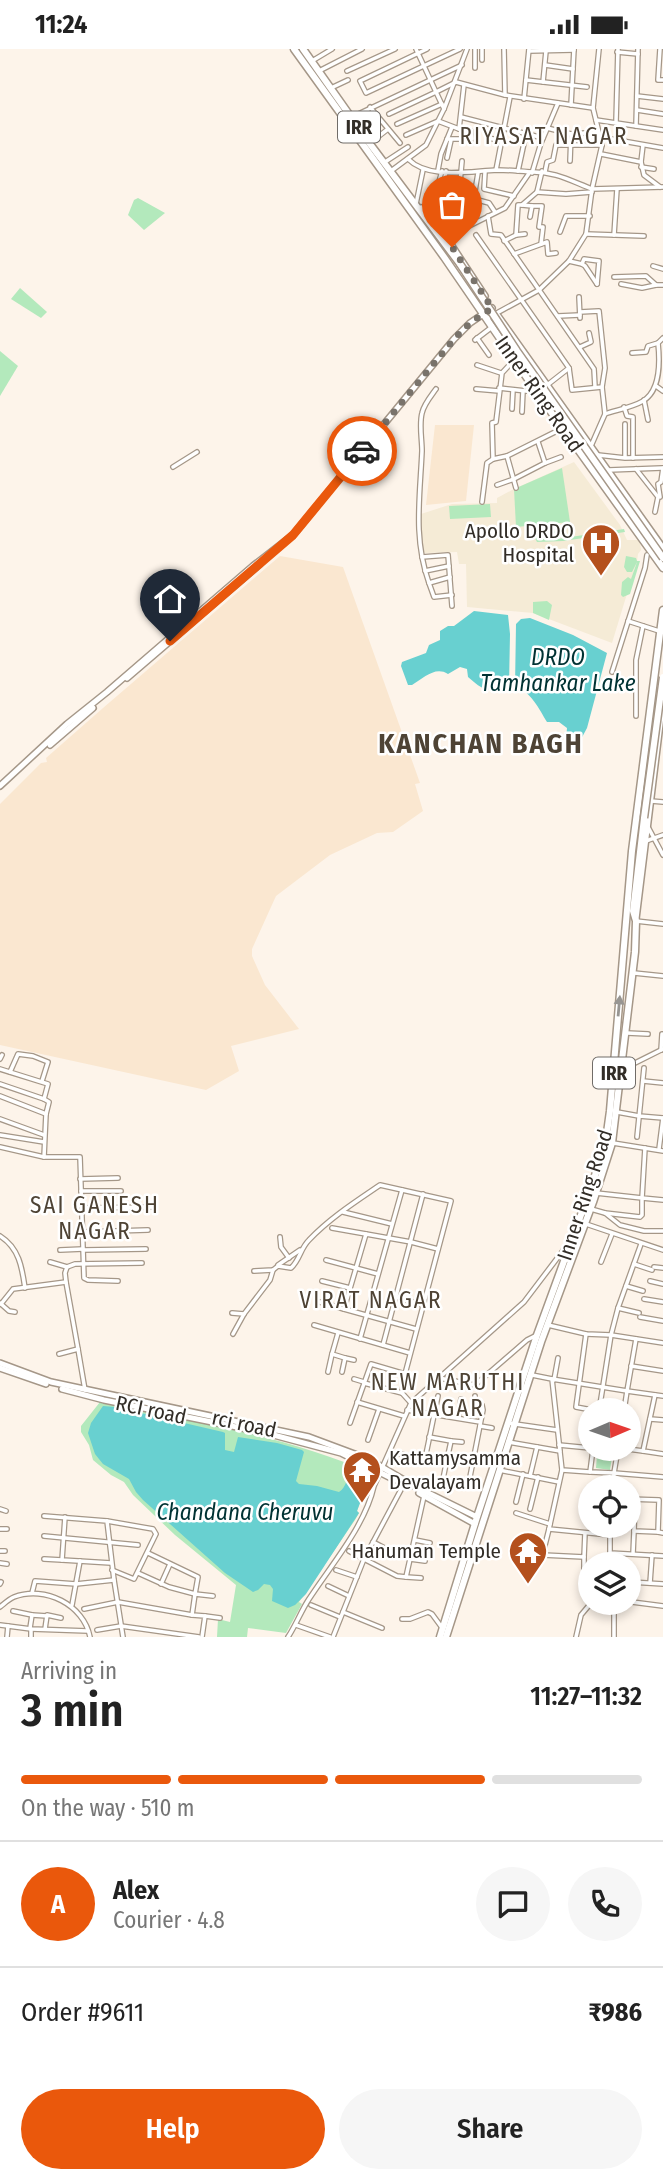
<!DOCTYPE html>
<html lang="en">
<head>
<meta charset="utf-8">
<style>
  body { margin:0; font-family:"Fira Sans Condensed",sans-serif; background:#f6f6f6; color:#222; height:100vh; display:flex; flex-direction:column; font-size:26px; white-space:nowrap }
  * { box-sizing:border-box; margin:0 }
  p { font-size:23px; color:#767676 }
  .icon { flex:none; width:38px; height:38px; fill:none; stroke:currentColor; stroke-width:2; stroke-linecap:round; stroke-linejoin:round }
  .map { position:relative; height:1588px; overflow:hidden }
  .sheet { display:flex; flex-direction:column; background:#fff; flex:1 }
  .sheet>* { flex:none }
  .needle { width:46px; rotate:88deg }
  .buttons { position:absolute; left:578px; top:1349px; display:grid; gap:14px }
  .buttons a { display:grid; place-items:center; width:63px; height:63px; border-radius:50%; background:#fff; box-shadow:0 4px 10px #0003; font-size:35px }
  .pin { position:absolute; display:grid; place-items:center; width:60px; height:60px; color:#fff; margin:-72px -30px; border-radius:50% 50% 50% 0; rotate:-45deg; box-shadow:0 0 7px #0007 }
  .pin .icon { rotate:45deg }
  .courier { position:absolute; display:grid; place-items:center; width:70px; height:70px; margin:-35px; border:5px solid #ea580c; border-radius:50%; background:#fff; color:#222; box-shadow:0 2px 9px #0007 }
  .head em { font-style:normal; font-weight:600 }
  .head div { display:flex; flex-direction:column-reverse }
  .head { display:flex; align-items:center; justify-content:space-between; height:119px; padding:0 21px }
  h1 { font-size:46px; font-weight:600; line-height:52px }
  .bar { display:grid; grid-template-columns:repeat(4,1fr); gap:10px 7px; align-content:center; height:84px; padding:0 21px }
  .bar i { height:9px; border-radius:5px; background:#e0e0e0 }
  .bar .on { background:#ea580c }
  .bar p { grid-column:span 4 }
  .line { display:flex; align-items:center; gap:18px; padding:0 21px; border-top:2px solid #e0e0e0 }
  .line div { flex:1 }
  .round { display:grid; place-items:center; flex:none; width:74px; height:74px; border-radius:37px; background:#f6f6f6 }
  .button { display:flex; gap:14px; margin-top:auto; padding:14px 21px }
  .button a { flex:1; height:80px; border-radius:42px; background:#ea580c; color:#fff; font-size:28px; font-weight:600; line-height:80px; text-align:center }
  .button a+a { background:#f6f6f6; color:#222 }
  .status { display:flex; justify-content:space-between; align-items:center; height:49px; padding:0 35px; background:#fff; direction:ltr }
  .status svg { height:19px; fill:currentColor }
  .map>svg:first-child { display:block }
</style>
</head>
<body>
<div class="status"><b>11:24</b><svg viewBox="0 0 49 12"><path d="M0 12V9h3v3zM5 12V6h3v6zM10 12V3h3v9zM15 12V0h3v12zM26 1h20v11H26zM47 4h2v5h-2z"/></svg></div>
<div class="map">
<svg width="663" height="1588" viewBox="0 0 663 1588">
  <rect width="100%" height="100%" fill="#fdf4ea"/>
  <g fill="#fae7d0">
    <path d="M435,376H474L466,452L426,456Z"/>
    <path d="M280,507L343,518L420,734L415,735L423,762L393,783L377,784L330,806L276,847L252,900V907L265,936L299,980L231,997L239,1022L206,1041L0,996V755L41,714L47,713L46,709L103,659Z"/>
  </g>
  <path fill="#f5ebd6" d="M574,413L620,476L627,491H638L640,493L641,501L638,505L637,512L612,594L533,564L467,558L466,515H459L457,503L425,504L423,502L419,469L421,465L452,455L497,454V449L514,440Z"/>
  <g fill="#b3e9bc">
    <path d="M138,149L165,164L144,181L128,166L134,151Z"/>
    <path d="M20,239L47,263L41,269L11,250Z"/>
    <path d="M0,302L18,317L0,347Z"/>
    <path d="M562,419L570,473L516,478L514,440Z"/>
    <path d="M490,455L491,468L450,470L449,457Z"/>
    <path d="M624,480L625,483L563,492L537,493L534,487L537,482L554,481L557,485V490Z"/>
    <path d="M626,507L636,509L637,512H640L630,545L623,548L621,546L622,533L628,528L631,530L637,513L632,523H627L624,518Z"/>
    <path d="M547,552L552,556L549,571L533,564V553Z"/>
    <path d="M100,1353C192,1372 287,1387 373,1425L367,1448L362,1447L357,1462L359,1464L355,1471L299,1553L302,1555L286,1584L248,1579L247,1588H217L218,1570L230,1573L236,1536L175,1486L133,1446L124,1433L111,1426L93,1411L89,1396L81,1383V1377Z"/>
    <path d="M597,1406L612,1408L610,1421L596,1419Z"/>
  </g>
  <g fill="#68d0d0">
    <path d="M474,562L508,566L510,585L509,637C485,642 487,644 468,628L467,620L460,618L448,625C435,617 424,629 412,636H408L401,617L402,613L426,604L429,596L440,591V582L448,577H454Z"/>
    <path d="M530,569L573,586L607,604L587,679L580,692L570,696L566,691L567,679L559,673H547C539,660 531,642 515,638L516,575L521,570Z"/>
    <path d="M103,1357L115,1358L223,1383L225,1384V1401L234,1403L238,1388L277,1394L302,1401L304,1403L296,1432L299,1435L317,1437L339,1443C347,1438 346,1428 353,1423L365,1430V1441L357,1462L359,1464L306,1545L295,1556L288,1559L272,1552L273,1540L270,1536L264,1535L258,1541L253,1543L225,1524L143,1451L136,1443L129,1430L103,1415L95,1405L88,1384L91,1374Z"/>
  </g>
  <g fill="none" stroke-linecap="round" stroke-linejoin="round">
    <g stroke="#a59788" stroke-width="6">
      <g id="minor">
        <path d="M427,0L360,32L366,44L460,0"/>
        <path d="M504,0L505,46"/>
        <path d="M660,0L658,31H663"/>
        <path d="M529,2L574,1"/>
        <path d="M617,3L638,5"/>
        <path d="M482,11V0"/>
        <path d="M312,12L332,0"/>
        <path d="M545,16L573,20"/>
        <path d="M475,19V0"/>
        <path d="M319,22L362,0"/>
        <path d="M347,22L395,0"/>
        <path d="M526,31L587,38"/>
        <path d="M543,33L546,2"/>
        <path d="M331,39L348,31"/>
        <path d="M637,47L663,50"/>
        <path d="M524,50L529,0"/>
        <path d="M571,56L574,0"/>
        <path d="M370,58L400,94"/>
        <path d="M444,60L436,43L456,33L505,46L593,59"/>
        <path d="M637,61L663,65"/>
        <path d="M389,65L436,43L416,0"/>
        <path d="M352,68L462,16"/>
        <path d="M461,68L543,89"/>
        <path d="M596,71L663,81"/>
        <path d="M616,73L618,0"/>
        <path d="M397,75L442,55"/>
        <path d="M636,77L638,0"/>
        <path d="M547,79L571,85L585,84"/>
        <path d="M406,86L438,72L459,80L464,36"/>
        <path d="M600,88L663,99"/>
        <path d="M489,89L501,92"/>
        <path d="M447,90H472L471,82L459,80"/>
        <path d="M370,94L388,80"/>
        <path d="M601,105L641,113L644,126L660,138"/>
        <path d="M447,109L451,91"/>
        <path d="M408,110C429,131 470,122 497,121C508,121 519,122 530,123L505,159L445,189"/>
        <path d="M570,112L571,85"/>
        <path d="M385,113L408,98"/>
        <path d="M641,113L643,96"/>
        <path d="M641,118L654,120"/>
        <path d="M438,121L441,105L452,78"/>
        <path d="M496,121L510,48"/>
        <path d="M391,122L426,96L444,60L467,0"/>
        <path d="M518,122L526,85"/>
        <path d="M485,123L484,140L514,147"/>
        <path d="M530,123C554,122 571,132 592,140L602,96L593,59L599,0"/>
        <path d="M545,123L547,113L553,111L556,96H602"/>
        <path d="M532,124L541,94L558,54"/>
        <path d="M438,136L442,122"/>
        <path d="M475,142L478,124"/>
        <path d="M537,143L566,145L592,143"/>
        <path d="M460,148L459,144L462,112"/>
        <path d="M416,155L423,121"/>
        <path d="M447,155L453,167"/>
        <path d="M532,157H542L539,178H543L541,195"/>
        <path d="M466,158L478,151L489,154L495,163"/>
        <path d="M439,159L436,152L440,141L443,140L446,122"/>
        <path d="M427,165L461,149L475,173"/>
        <path d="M488,167L491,185L501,186L594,320L595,338"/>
        <path d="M530,168L532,157L522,156L537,143L542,122"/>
        <path d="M560,183L566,167H590"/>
        <path d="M586,185L644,187"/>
        <path d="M476,186L569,319L572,341L602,338L605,319L599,262L580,263"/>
        <path d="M516,186L518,156H522"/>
        <path d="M614,186L617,140"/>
        <path d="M504,192L516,186L525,185"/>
        <path d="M514,205L547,193L548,205L556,204"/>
        <path d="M569,212L582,215L584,210L599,212L597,235"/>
        <path d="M582,215L585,217L597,235"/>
        <path d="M653,217L663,220"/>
        <path d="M614,228L646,227L656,236H663"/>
        <path d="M621,235L642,239L656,236"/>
        <path d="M579,248L580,269"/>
        <path d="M558,267L580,266"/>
        <path d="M486,270L539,241L569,212L586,185L592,140L663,138"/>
        <path d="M477,289L489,306"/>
        <path d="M475,291L492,278"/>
        <path d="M580,298L591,293L589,284"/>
        <path d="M632,304L646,303L648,297L658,294"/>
        <path d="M477,316L501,324"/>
        <path d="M546,337L569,319"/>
        <path d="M656,337L663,342"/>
        <path d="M602,338L605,365"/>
        <path d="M499,339L526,342L535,340"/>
        <path d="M436,340C431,347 424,355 422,364C419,376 422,390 422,402C420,448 413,489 429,534L450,528"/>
        <path d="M476,340L499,342"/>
        <path d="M644,351L648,371"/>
        <path d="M624,358L627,367L633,368V409"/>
        <path d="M512,360L513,341"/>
        <path d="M522,363L523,342"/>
        <path d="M538,393L545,414L561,408"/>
        <path d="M591,397L605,365C617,361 633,358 643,352C661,341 660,313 658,294L663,289"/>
        <path d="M598,406L625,409L663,408"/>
        <path d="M507,407L516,439"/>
        <path d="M625,408V375"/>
        <path d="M493,410L492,374L496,373L502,324L515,310"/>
        <path d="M173,418L197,403"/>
        <path d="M636,420L658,448L655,463"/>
        <path d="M609,421L662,419"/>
        <path d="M497,436L514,430L545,414"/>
        <path d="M660,448L658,435L661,433L663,419"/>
        <path d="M482,453L487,414L493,410L507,407L563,379"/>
        <path d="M422,508L448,506L452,557"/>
        <path d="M425,522L449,517"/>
        <path d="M429,534L434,548L452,546"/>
        <path d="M628,572L659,582"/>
        <path d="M612,623L645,519L647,506"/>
        <path d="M636,667V611L643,577"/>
        <path d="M651,752L663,753"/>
        <path d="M648,778L663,806"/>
        <path d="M646,792L663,786"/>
        <path d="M636,872L663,875"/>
        <path d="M634,924L663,927"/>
        <path d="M627,984L648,985"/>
        <path d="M661,1001L662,985"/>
        <path d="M0,1010L2,1006"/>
        <path d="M0,1020L48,1035L44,1050L49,1053L46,1065L44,1108"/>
        <path d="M621,1021L663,1000"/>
        <path d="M10,1023L18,1005L33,1007L48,1013L42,1032"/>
        <path d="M643,1032L663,1034"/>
        <path d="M0,1035L44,1050"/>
        <path d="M0,1047L46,1065"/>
        <path d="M617,1063L639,1067L663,1069"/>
        <path d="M0,1070L44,1086"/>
        <path d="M0,1086L44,1093"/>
        <path d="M637,1088L644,1019"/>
        <path d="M613,1094L663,1102"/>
        <path d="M0,1098L44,1108H80L84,1229L88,1231L118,1232"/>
        <path d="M645,1099L642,1149L663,1151"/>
        <path d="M659,1100L663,1069"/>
        <path d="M80,1130L118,1129"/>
        <path d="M81,1142H121"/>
        <path d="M596,1144L642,1149V1166L640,1168L605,1164"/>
        <path d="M81,1159L152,1158"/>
        <path d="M591,1160L605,1164L620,1176L644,1182H663"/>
        <path d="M343,1163L392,1175"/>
        <path d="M586,1175L663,1201"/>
        <path d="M332,1179L366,1185"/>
        <path d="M82,1183L148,1181"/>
        <path d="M0,1187C19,1199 22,1218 25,1239"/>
        <path d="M280,1188L281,1198L289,1209"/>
        <path d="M60,1201L83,1200"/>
        <path d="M83,1201L146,1200"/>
        <path d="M326,1211L378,1225"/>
        <path d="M50,1213L67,1218L75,1215L142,1214"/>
        <path d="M601,1213L612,1185"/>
        <path d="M634,1215L652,1221"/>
        <path d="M278,1216L300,1201"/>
        <path d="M67,1218L65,1224L66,1233L78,1300"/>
        <path d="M654,1218L663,1219"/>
        <path d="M254,1222L273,1221L278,1217L291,1219C300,1211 300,1200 309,1191C330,1169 355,1153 380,1136L451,1152L405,1325L402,1344L411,1354"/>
        <path d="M322,1232L350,1239"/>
        <path d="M650,1232L663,1235"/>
        <path d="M626,1237L643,1242"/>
        <path d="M396,1248L423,1256"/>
        <path d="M644,1250L663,1253"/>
        <path d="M320,1253L344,1260L366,1185L411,1193L438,1200"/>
        <path d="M0,1254L9,1262L15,1263"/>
        <path d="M1,1255L13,1240L66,1233"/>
        <path d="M618,1259L639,1264"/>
        <path d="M344,1260L416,1280"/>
        <path d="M232,1264L244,1265"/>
        <path d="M640,1268L663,1272"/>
        <path d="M314,1276L410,1304"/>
        <path d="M548,1276L586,1285L611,1286L663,1294"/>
        <path d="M338,1284L332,1305L345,1309L342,1323"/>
        <path d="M233,1285L244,1265L270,1231L273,1221"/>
        <path d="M586,1285L576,1358L597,1362"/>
        <path d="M360,1290L402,1141"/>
        <path d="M383,1296L423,1145"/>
        <path d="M59,1305L78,1300L85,1341"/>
        <path d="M345,1309L354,1311"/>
        <path d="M631,1317L663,1322"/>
        <path d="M328,1323L332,1305"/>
        <path d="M439,1329L475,1336L527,1291L535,1287"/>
        <path d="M354,1330L364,1333"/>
        <path d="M552,1330L627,1342L636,1290"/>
        <path d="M554,1331L558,1309"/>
        <path d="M364,1334L402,1344"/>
        <path d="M655,1346L643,1402L663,1405"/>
        <path d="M438,1347L425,1410L446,1415L443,1430"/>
        <path d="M357,1353L404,1367"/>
        <path d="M407,1361L480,1373"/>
        <path d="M599,1362L611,1286L618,1259L641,1195"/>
        <path d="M624,1362L627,1342L663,1347"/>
        <path d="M458,1369L461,1350"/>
        <path d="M650,1370L663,1371"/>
        <path d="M350,1374L371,1315L405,1325"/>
        <path d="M508,1374L557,1381"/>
        <path d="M480,1377L492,1379"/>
        <path d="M429,1388L451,1392L446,1415"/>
        <path d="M368,1391L379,1360"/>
        <path d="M451,1392L462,1393"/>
        <path d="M508,1393L560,1402L552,1330L532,1326"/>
        <path d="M559,1396L590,1399"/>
        <path d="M593,1400L590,1423L614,1424L618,1400"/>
        <path d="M628,1400L643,1402"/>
        <path d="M390,1403L425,1410"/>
        <path d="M560,1403L562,1421L590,1423"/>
        <path d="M499,1421L559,1433"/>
        <path d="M562,1421L549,1480L610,1486L611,1477"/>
        <path d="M530,1427L537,1398"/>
        <path d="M404,1435L364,1510L397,1527L406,1528L424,1447"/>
        <path d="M468,1438L483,1361L482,1356L475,1352V1347"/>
        <path d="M613,1438L614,1424L663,1428"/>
        <path d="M628,1450L659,1451L658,1483L663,1484"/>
        <path d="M635,1450L634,1482L658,1483"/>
        <path d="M516,1453L523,1425"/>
        <path d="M0,1460L6,1462"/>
        <path d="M530,1460L538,1428"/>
        <path d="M516,1464L550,1475"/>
        <path d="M44,1467L107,1472L114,1531L123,1588"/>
        <path d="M65,1468L62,1511L111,1514"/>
        <path d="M107,1472L153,1480L156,1485L134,1530L112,1521"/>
        <path d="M0,1480H7"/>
        <path d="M610,1486V1504L663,1507"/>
        <path d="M44,1487L138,1496"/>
        <path d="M415,1491L430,1494"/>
        <path d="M373,1493L394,1504"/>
        <path d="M544,1500L549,1480"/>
        <path d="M0,1502H5"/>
        <path d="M633,1505L634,1482"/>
        <path d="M543,1506L584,1508L585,1484"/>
        <path d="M584,1508V1519H590"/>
        <path d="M44,1510L62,1511"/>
        <path d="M410,1510L425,1512"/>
        <path d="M0,1514L7,1515"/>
        <path d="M610,1516V1504"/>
        <path d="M584,1519L590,1535"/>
        <path d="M336,1521L357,1528"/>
        <path d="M138,1524L169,1538L195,1545L198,1528L148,1504"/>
        <path d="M631,1524V1533L663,1535"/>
        <path d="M406,1528L421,1529"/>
        <path d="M650,1534L652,1506"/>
        <path d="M0,1535L1,1533"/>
        <path d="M161,1535L170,1515"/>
        <path d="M328,1537L349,1547"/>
        <path d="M32,1544L35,1532L76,1535L114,1531"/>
        <path d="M632,1553L663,1557"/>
        <path d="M72,1556L80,1512"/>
        <path d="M311,1556L340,1568"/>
        <path d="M0,1558C5,1554 9,1550 14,1548C45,1536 84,1556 90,1588"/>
        <path d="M84,1560L118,1553L192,1566"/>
        <path d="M13,1562L32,1566L30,1579"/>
        <path d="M343,1563L382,1579"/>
        <path d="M32,1566L47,1567"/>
        <path d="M205,1567L220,1569"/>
        <path d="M402,1570H410L428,1563L432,1565L443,1580"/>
        <path d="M0,1576L31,1580L88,1582"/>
        <path d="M296,1576L330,1588"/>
        <path d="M31,1580V1588"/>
        <path d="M45,1580L47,1566L61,1569"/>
        <path d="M97,1581L121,1577L199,1588"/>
        <path d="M7,1588L8,1577"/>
        <path d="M202,1588L205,1567L192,1566L195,1545L213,1547"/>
        <path d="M288,1588C296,1576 301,1562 309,1550C331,1516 365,1477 374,1437L411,1354L524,1253L568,1195"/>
        <path d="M333,1588L364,1510L349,1502"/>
        <path d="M576,1588L581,1566L591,1554"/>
        <path d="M614,1588V1557L616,1554"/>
      </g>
    </g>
    <g stroke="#a59788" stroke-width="8">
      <g id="major">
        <path d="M421,159L452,197L485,247"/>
        <path d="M498,267L663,499"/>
        <path d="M127,629L260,515"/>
        <path d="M50,696L93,659"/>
        <path d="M0,737L67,675L107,643L253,517L293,486L454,290L470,274L492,259"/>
        <path d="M636,870L663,651"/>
        <path d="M0,1314L51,1333L309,1388L368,1410L414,1437L477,1468"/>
        <path d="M0,1319L46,1335"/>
        <path d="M62,1340L104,1351L266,1384L341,1404L395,1431"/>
        <path d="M419,1444L475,1475"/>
      </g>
    </g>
    <g stroke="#a59788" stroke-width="9">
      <g id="highway">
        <path d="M294,0L444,208L536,342L663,519"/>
        <path d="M303,0L370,95L460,215"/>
        <path d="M440,1588L477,1468L537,1286L593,1133L606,1091L610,1062L632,802L663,561"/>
        <path d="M446,1588L541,1293L593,1153L612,1094L635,903L636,872L633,862L644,769"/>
      </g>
    </g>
    <use href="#minor" stroke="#fff" stroke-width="3.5"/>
    <use href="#major" stroke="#fff" stroke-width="5"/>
    <use href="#highway" stroke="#fff" stroke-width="6"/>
    <g stroke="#a59788" stroke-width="9" stroke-linecap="butt">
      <g id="highway-bridge">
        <path d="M460,215L517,302L663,509"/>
        <path d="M644,769L663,628"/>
      </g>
    </g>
    <use href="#highway-bridge" stroke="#fff" stroke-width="6"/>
  </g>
  <defs><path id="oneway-solid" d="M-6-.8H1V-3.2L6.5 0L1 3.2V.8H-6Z" transform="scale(1.75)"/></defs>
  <use fill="#989693" href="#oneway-solid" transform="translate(619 957) rotate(-85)"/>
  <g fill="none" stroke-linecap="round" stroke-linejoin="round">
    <path stroke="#79736b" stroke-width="7" stroke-dasharray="0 12.6" d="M362,402L454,290L470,274L492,259L452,198"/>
    <path stroke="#ea580c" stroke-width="9" d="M170,592L293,486L362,402"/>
  </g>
  <defs>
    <g id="hospital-pin" transform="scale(2.0125)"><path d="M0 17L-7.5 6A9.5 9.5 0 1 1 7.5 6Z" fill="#b4501d" stroke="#fff"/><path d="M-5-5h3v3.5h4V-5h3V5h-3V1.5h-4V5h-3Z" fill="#fff"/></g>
    <g id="temple-pin" transform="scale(2.0125)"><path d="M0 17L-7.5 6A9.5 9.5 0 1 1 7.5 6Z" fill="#b4501d" stroke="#fff"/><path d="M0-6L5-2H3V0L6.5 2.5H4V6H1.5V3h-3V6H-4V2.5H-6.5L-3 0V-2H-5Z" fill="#fff"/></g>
  </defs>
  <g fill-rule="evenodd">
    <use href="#hospital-pin" x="601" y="494"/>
    <use href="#temple-pin" x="362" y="1421"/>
    <use href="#temple-pin" x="528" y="1502"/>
  </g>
  <g text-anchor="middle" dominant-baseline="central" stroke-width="5" stroke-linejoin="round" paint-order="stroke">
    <g fill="#fff" stroke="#706c68" stroke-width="2">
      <rect x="338" y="62.5" width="42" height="31" rx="5"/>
      <rect x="593" y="1008.5" width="42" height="31" rx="5"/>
    </g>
    <g font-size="19" font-weight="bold" fill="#322d27">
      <text x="359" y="78">IRR</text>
      <text x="614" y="1024">IRR</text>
    </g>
    <g font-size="21" fill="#322d27" stroke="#fff">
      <text transform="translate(539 345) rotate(55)">Inner Ring Road</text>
      <text transform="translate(585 1146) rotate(-72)">Inner Ring Road</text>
      <text transform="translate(151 1361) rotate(12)">RCI road</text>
      <text transform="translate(244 1375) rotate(12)">rci road</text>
    </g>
    <g font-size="21" fill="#322d27" stroke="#fff" text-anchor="end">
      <text x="574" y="482">Apollo DRDO<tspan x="574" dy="24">Hospital</tspan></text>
      <text x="389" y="1409" text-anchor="start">Kattamysamma<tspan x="389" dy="24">Devalayam</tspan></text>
      <text x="501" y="1502">Hanuman Temple</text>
    </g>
    <g font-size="23" letter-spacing="2" fill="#4e4335" stroke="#fff">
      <text x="544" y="87">RIYASAT NAGAR</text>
      <text x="95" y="1156">SAI GANESH<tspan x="95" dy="26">NAGAR</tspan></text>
      <text x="371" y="1251">VIRAT NAGAR</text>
      <text x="448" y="1333">NEW MARUTHI<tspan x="448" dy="26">NAGAR</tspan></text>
    </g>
    <g font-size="23" font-style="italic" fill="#003233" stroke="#fff">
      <text x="558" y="608">DRDO<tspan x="558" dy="26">Tamhankar Lake</tspan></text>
      <text x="245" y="1463">Chandana Cheruvu</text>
    </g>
    <g font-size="28" font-weight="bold" letter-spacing="2" fill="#4e4335" stroke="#fff">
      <text x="481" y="694">KANCHAN BAGH</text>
    </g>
  </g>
</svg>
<div class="buttons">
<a><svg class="needle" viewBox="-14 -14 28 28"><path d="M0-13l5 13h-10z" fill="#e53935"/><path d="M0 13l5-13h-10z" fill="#767676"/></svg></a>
<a><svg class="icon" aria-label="locate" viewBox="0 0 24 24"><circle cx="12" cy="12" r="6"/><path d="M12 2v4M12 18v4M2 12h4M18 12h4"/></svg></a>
<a><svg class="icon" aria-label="layers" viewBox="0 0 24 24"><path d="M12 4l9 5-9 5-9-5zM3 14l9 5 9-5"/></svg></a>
</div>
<div class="pin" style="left:452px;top:198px;background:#ea580c"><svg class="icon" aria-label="bag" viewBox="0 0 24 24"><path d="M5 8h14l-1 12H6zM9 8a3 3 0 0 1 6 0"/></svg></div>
<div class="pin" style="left:170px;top:592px;background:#1f2937"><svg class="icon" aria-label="home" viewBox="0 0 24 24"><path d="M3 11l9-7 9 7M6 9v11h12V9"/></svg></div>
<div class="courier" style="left:362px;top:402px"><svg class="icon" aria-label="car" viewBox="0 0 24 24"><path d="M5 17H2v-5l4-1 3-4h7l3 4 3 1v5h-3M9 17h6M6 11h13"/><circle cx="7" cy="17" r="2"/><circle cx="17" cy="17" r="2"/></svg></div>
</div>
<section class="sheet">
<div class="head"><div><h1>3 min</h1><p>Arriving in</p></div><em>11:27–11:32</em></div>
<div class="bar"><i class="on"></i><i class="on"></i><i class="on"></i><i></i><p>On the way · 510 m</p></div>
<div class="line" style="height:126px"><b class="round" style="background:#ea580c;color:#fff">A</b><div><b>Alex</b><p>Courier · 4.8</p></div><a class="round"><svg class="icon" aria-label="chat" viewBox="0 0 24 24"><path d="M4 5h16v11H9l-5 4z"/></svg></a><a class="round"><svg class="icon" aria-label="phone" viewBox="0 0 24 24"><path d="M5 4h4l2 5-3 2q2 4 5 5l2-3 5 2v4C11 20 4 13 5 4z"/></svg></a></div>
<div class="line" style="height:91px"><div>Order #9611</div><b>₹986</b></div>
<div class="button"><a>Help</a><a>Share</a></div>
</section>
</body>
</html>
